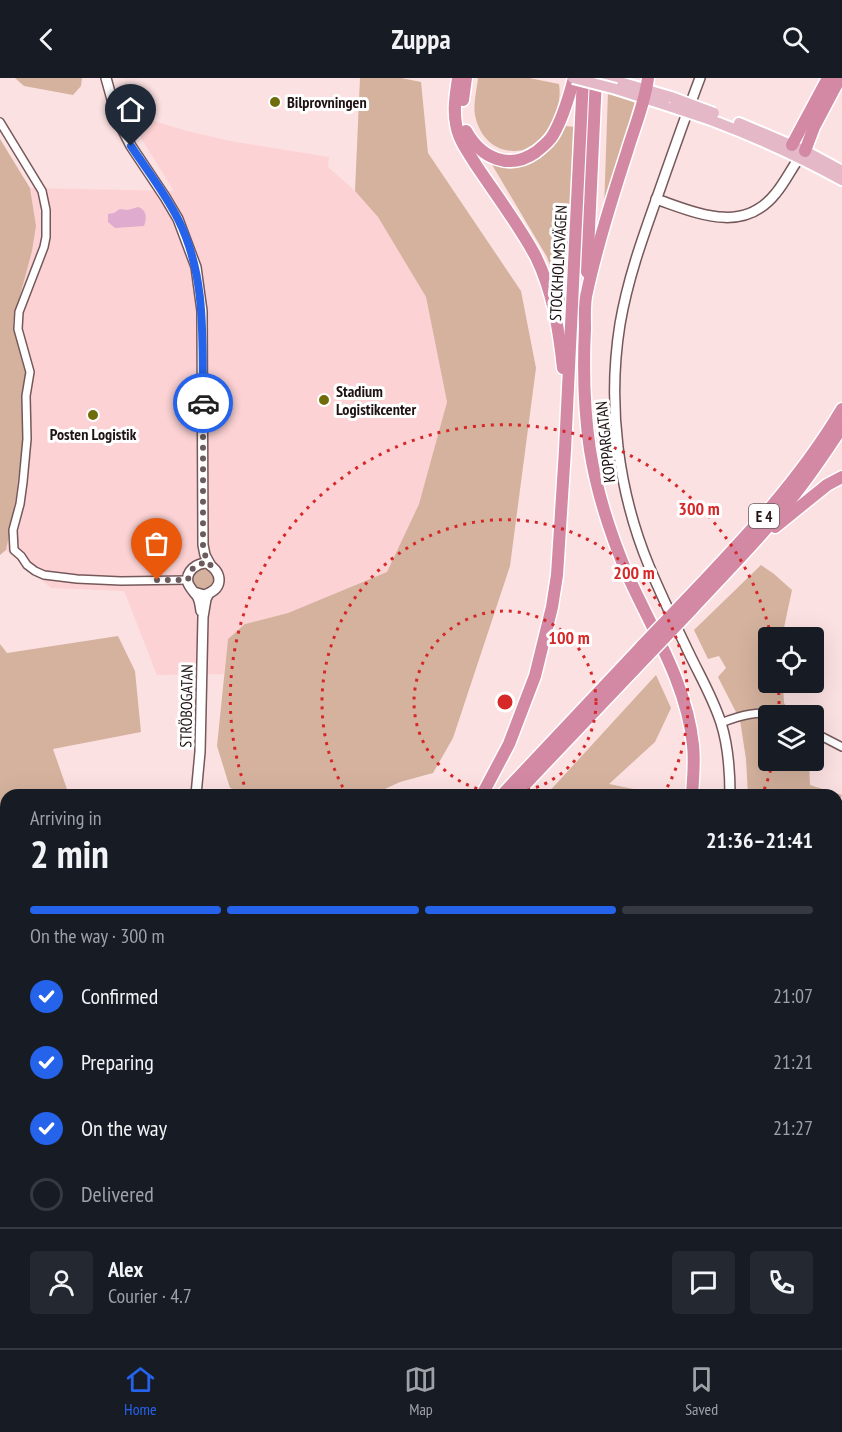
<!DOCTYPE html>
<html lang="en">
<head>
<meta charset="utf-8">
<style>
  body { margin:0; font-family:"PT Sans Narrow",sans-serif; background:#242831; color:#f1f3f6; height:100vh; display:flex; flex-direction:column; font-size:22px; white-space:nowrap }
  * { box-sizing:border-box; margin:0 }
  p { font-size:20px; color:#9ea1a6 }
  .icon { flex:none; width:33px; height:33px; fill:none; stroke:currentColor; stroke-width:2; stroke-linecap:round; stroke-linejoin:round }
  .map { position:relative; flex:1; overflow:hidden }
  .panel { position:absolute; left:0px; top:711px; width:843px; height:560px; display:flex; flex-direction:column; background:#171b24; border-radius:18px 18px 0 0; box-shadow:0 6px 24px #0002 }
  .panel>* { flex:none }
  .fabs { position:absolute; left:758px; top:549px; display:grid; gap:12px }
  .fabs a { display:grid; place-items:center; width:66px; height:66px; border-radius:6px; background:#171b24; box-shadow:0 6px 24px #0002; font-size:30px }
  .pin { position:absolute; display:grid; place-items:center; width:51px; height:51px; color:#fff; margin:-62px -26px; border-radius:50% 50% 50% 0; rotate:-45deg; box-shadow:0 0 6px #0007 }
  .pin .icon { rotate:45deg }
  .courier { position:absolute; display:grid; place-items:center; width:60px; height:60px; margin:-30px; border:4px solid #2563eb; border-radius:50%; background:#fff; color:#222; box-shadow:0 2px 8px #0007 }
  .headline em { font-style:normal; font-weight:700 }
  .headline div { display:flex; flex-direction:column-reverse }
  .headline { display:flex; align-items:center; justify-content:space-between; height:102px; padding:0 30px }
  h1 { font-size:39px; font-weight:700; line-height:45px }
  .bar { display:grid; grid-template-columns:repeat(4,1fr); gap:9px 6px; align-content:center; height:72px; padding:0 30px }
  .bar i { height:8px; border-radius:4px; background:#363941 }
  .bar .current { background:#2563eb }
  .bar p { grid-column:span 4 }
  .line { display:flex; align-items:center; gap:15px; padding:0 30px; border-top:2px solid #363941 }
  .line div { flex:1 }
  .round { display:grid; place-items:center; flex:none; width:63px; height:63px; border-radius:6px; background:#242831 }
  ol { padding:0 30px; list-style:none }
  li { display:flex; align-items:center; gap:18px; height:66px }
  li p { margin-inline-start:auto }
  li .icon { padding:6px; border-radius:50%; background:#2563eb; color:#fff; stroke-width:4 }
  li:last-child { color:#9ea1a6 }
  li i { width:33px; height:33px; border:3px solid #363941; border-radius:50% }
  header { display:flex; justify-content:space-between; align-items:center; height:78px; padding:0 30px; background:#171b24; font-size:27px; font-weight:700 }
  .tabs { display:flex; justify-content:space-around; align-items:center; height:84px; border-top:2px solid #363941; background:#171b24; font-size:16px; color:#9ea1a6 }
  .tabs a { display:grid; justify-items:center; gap:3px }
  .tabs .current { color:#2563eb }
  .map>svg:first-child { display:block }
</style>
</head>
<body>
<header><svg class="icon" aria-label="back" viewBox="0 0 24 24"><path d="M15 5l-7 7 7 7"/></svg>Zuppa<svg class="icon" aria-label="search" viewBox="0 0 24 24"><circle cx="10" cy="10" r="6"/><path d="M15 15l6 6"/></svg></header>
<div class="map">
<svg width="842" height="1270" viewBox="0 0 842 1270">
  <rect width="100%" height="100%" fill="#fce1e2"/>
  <path fill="#fcd2d4" d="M133,37L187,53L230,63L329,79L328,89L355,113L378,139L426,219L447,324L419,426L387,494L288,535L245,546L228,561L224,596L157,597L124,513L51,510L6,472L16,419L26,296L13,244L32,173L36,148L30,110L174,113L141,60Z"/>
  <g fill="#d4b29e">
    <path d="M15,0H82L81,8L73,17L24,8Z"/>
    <path d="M360,0H401L421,4L428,75L521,213L536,290L510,488L453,660L433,695L400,704L372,717H253L230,710L217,668L228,561L245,546L288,535L387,494L419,426L447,324L426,219L378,139L355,113Z"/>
    <path d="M478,0H529L559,6C563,30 548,61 525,71C522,73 519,72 516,73C494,74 479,58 475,37C473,26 477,11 478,0Z"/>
    <path d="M608,14L635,23L604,132Z"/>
    <path d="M565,48L576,49L570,133L566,231L547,179L491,85C511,87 534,90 549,72C555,65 560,56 565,48Z"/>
    <path d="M0,61L30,110L36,148L32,173L13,244L26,296L25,341L16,419L10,453L6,472L0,477Z"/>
    <path d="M761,487L774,496L792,512L782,559L768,560V604L783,605L784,625L792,637L768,638V682L809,683L810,707L842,717L837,732V717H748L746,681L740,642L718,599L726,590L719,578L708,581L694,552Z"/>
    <circle cx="203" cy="501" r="12"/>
    <path d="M118,558L135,593L141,654L53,671L69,717H6V793L0,790V566L7,575Z"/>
    <path d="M656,597L671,630L655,664L609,706L663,717H546Z"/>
    <path d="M6,895V1264L187,1265L184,1270H2L0,1265V911Z"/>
    <path d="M234,1264H382L384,1267L383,1270H231Z"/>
  </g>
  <path fill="#dfaccf" d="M138,129C147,132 147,140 144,148L115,150L108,144V136L114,135L120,131L128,132Z"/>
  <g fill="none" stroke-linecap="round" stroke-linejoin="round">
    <g stroke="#75585a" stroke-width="10">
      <g id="minor">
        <path d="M0,44L42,113L46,132V159L44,169L19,234L18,251L30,294L26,318L27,361L23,404L20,426L13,452L14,472L21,478L27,487L35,493L44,497L77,501L121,503L188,502"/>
        <path d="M721,645C741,637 759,632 780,638"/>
        <path d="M813,654L842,669"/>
      </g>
    </g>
    <g stroke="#75585a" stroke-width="12">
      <g id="tertiary">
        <path d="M106,0L118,43L131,68L165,119L178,141L196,189L202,233L203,467L205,477L211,488"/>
        <path d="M700,0C686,37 673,74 660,111C644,156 628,199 620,246C607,327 618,413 649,488C661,517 675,546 689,575C700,598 713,620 721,645C728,667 730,694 730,717"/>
        <path d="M656,121C697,135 743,157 776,115C786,103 792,89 802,76"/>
        <path d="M194,514L204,517C224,511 223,495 207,485C197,485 185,493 188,505C190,510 194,514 197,518C200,523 200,527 201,533"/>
        <path d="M196,717L200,674L203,539L206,521L209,515"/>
        <path d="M0,1146L6,1133"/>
        <path d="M546,1270L549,1264"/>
      </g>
    </g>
    <g stroke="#fff" stroke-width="14">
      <g id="primary">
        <path d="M606,0L671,19"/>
        <path d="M616,11L672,29"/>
        <path d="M711,42C756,59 800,79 842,102"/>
        <path d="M739,45L805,73L842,93"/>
      </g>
    </g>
    <g stroke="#fff" stroke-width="15">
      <g id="motorway">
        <path d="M458,0C456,15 453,31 456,46C458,61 468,74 476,87C496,117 519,147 536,179C553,214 559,252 563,290"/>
        <path d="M648,0C645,25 634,50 627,74C612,120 597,167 587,214C584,225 585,238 585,250C583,291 584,332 590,372C597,416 611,458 628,498C653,553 687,607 693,667C695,684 693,700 692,717"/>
        <path d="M463,22L466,0"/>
        <path d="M466,53C481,80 509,93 536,74C542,69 549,64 553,57C563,40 569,19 574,0"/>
        <path d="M792,67L828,0"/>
        <path d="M805,73L814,49L840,0"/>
        <path d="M587,194L596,0"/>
        <path d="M775,449L827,407L842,399"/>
        <path d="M686,522C743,462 800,402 842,331"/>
        <path d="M691,532C729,491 769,451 802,407C816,388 829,369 842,349"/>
        <path d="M482,717L509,666L535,598L552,529L557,497L565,372L583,0"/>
        <path d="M502,717L642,568"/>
        <path d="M515,717L647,578"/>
        <path d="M101,1270L110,1264"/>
        <path d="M198,1270L201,1264"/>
        <path d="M210,1270L213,1264"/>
      </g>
    </g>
    <use href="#minor" stroke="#fff" stroke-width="7"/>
    <use href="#tertiary" stroke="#fff" stroke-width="9"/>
    <use href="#primary" stroke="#e5b8c8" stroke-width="10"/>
    <use href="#motorway" stroke="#d389a3" stroke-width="12"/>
    <g stroke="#fff" stroke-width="14" stroke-linecap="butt">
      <g id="primary-bridge">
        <path d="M573,0L616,11"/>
        <path d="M671,19L714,35"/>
        <path d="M672,29L711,42"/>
      </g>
    </g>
    <g stroke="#fff" stroke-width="15" stroke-linecap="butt">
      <g id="motorway-bridge">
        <path d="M642,568L686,522"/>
        <path d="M647,578L691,532"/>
      </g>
    </g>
    <use href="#primary-bridge" stroke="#e5b8c8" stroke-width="10"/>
    <use href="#motorway-bridge" stroke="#d389a3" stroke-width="12"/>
  </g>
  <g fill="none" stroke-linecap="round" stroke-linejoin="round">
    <path stroke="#6c5b5c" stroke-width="6" stroke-dasharray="0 10.8" d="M157,502H188C190,490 199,481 211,488L205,477L203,467V325"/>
    <path stroke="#2563eb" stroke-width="8" d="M131,68C147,92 165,115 178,141C207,199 202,261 203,325"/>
  </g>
  <g fill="none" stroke="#d62828" stroke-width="3" stroke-dasharray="3 6">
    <circle cx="505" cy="624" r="91"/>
    <path d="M347 717A183 183 0 1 1 663 717"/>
    <path d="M773 683A274 274 0 0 1 763 715M247 715A274 274 0 1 1 771 558M778 605A274 274 0 0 1 779 636"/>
  </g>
  <g fill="#6f6c0b" stroke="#fff" stroke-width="2">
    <circle cx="275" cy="24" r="6"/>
    <circle cx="324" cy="322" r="6"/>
    <circle cx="93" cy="337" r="6"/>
  </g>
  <g text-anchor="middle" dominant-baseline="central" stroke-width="6" stroke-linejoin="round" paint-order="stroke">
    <rect fill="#fff" stroke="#625a5a" stroke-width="1.5" x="749" y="426" width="30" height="24" rx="4.5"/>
    <g font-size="15" font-weight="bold" fill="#1f1314">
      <text x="764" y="438">E 4</text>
    </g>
    <g font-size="16" font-weight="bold" fill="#1f1314" stroke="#fff" text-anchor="start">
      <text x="287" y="24">Bilprovningen</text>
      <text x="336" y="313">Stadium<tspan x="336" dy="18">Logistikcenter</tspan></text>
      <text x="93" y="356" text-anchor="middle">Posten Logistik</text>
    </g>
    <g font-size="16" fill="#1f1314" stroke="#fff">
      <text transform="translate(558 185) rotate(-87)">STOCKHOLMSVÄGEN</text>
      <text transform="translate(605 364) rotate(-96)">KOPPARGATAN</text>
      <text transform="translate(186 628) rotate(-89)">STRÖBOGATAN</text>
    </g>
  </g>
  <circle cx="505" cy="624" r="9" fill="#d62828" stroke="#fff" stroke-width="3"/>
  <g font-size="18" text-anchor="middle" font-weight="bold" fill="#d62828" stroke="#fff" stroke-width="6" stroke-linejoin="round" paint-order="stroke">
    <text x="699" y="437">300 m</text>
    <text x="634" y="501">200 m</text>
    <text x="569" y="566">100 m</text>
  </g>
</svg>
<div class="fabs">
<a><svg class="icon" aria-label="locate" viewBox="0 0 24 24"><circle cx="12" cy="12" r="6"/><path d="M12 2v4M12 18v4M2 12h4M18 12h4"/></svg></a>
<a><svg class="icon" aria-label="layers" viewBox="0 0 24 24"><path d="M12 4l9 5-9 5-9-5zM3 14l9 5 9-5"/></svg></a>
</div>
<div class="pin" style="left:157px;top:502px;background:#ea580c"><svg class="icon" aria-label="bag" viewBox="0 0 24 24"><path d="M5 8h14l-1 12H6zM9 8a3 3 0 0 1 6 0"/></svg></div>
<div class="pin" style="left:131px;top:68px;background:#1f2937"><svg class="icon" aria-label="home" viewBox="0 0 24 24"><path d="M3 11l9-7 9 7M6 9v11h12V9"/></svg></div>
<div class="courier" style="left:203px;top:325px"><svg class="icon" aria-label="car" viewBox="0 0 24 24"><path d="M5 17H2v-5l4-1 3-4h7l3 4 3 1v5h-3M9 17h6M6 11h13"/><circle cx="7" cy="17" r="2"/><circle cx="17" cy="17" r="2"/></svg></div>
<section class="panel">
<div class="headline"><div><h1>2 min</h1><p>Arriving in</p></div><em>21:36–21:41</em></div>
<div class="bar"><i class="current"></i><i class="current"></i><i class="current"></i><i></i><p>On the way · 300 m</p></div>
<ol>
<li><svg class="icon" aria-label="check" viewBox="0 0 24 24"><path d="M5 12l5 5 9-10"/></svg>Confirmed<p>21:07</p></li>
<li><svg class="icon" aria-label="check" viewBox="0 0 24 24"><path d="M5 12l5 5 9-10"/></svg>Preparing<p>21:21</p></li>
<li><svg class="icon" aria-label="check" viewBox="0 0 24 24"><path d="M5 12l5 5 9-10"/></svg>On the way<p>21:27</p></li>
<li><i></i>Delivered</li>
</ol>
<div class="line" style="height:108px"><a class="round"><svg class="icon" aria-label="person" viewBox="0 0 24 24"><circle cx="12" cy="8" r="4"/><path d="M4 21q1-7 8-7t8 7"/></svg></a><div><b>Alex</b><p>Courier · 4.7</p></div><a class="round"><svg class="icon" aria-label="chat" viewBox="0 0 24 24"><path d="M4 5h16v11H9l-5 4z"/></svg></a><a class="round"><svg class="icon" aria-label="phone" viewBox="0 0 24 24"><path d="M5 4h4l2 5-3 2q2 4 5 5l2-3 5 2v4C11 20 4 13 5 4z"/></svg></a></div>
</section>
</div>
<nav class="tabs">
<a class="current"><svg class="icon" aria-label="home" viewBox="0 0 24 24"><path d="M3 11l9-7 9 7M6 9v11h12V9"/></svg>Home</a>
<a><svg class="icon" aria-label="map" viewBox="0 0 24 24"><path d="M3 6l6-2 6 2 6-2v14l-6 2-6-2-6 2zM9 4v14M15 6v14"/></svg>Map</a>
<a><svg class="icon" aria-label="saved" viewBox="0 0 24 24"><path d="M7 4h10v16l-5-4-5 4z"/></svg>Saved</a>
</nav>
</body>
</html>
